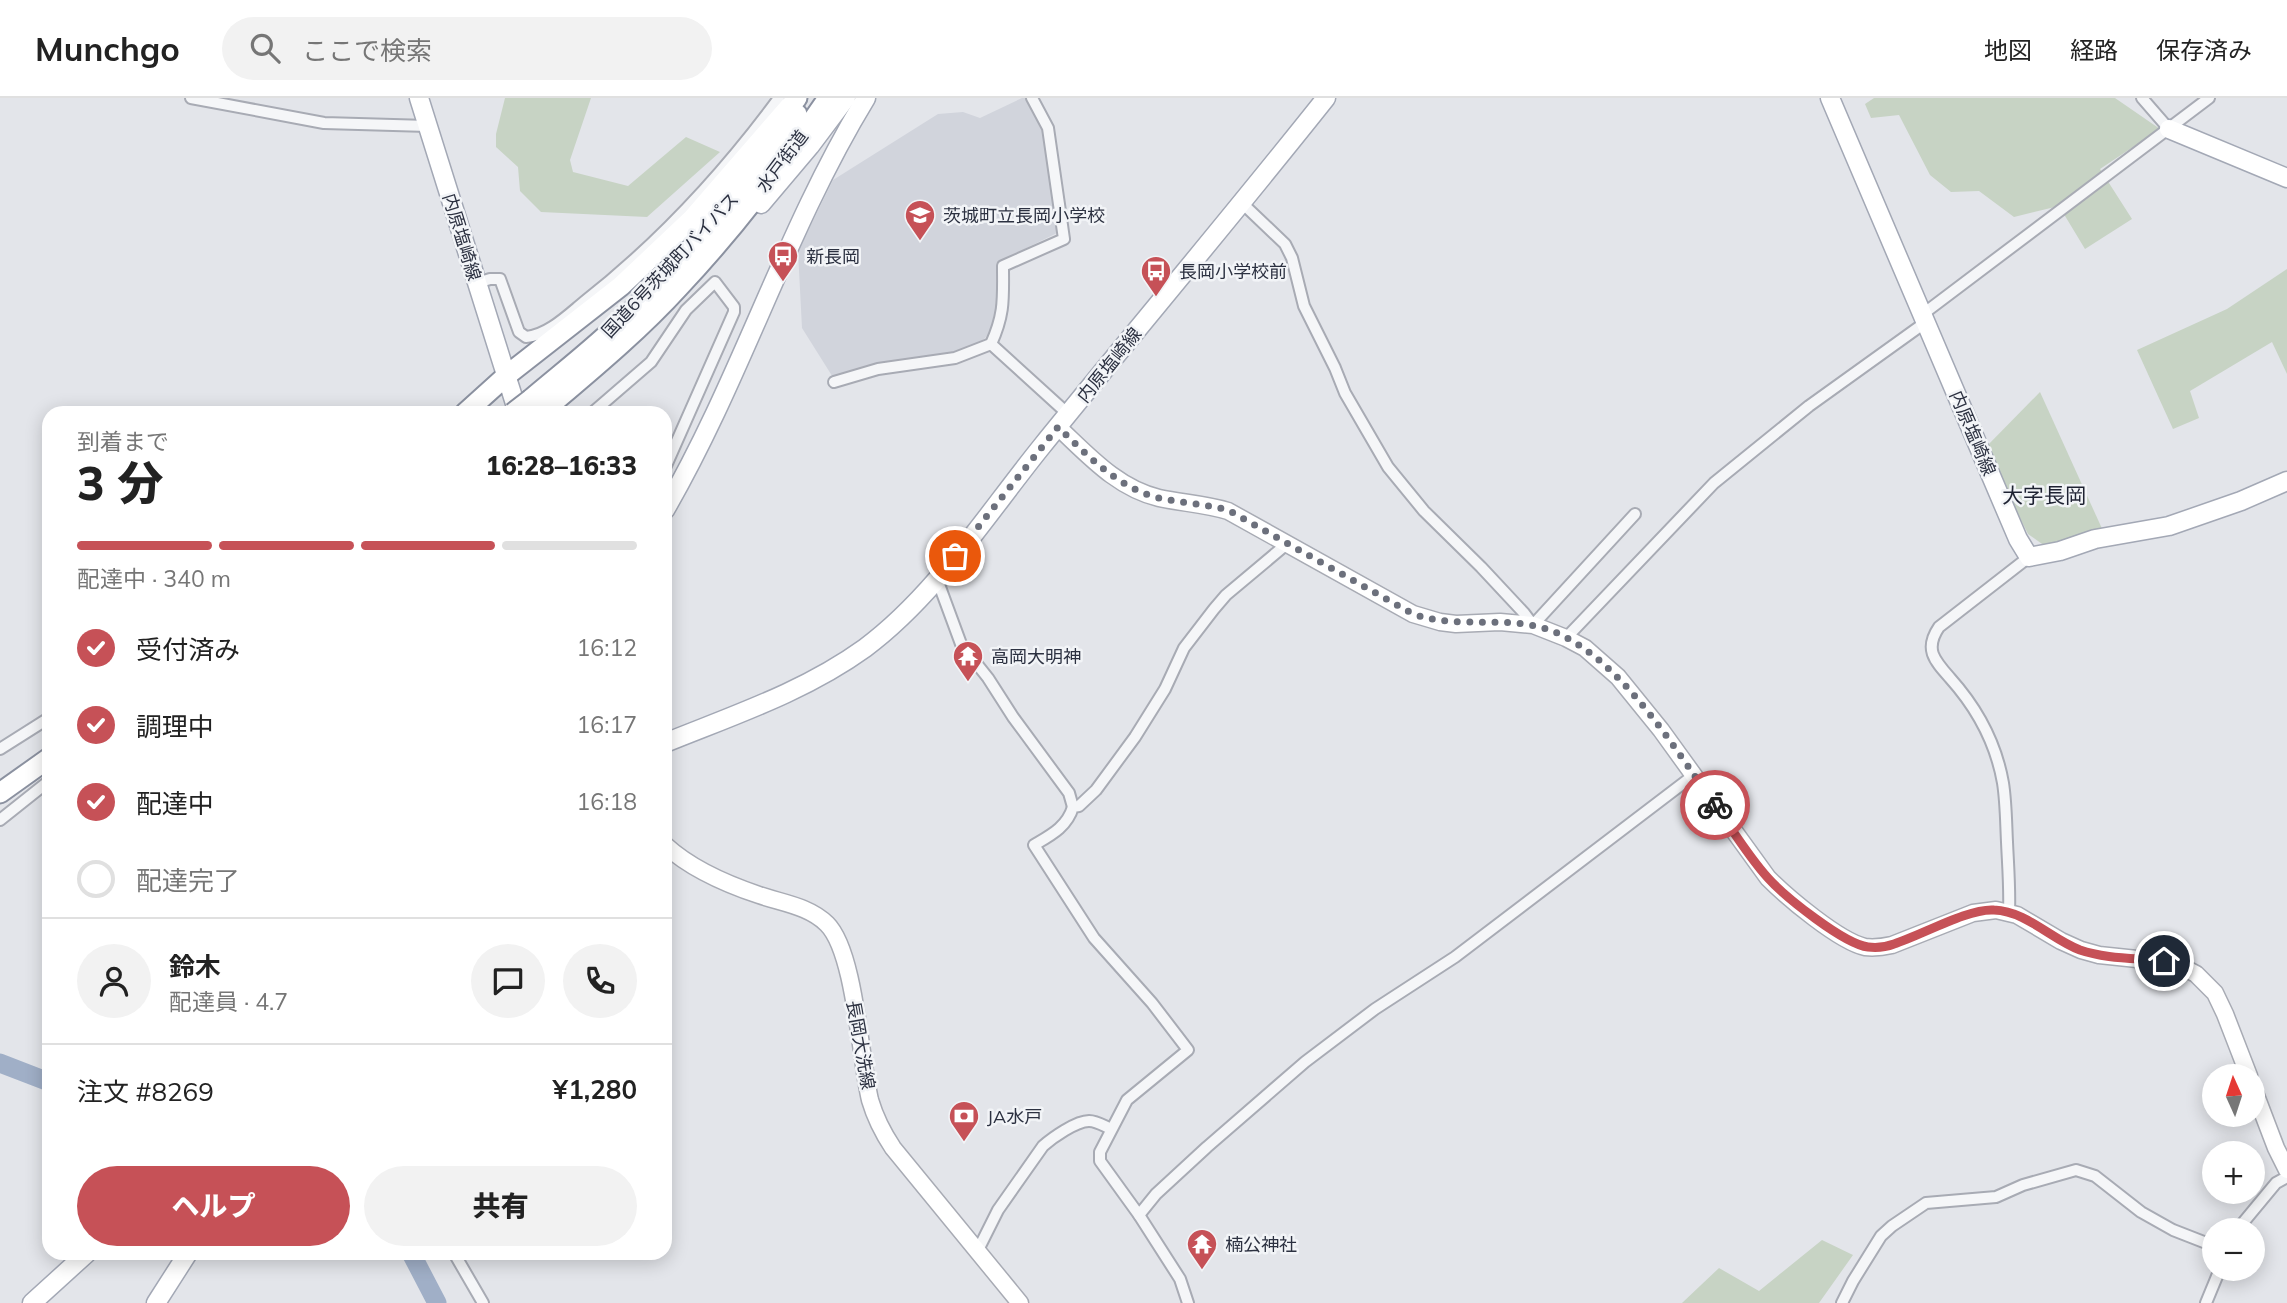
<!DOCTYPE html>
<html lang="ja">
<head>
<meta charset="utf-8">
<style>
  body { margin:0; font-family:Mulish,"Noto Sans JP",sans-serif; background:#f2f2f2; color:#222; height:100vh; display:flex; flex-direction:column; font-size:26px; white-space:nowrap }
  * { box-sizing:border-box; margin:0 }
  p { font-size:23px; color:#767676 }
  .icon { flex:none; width:38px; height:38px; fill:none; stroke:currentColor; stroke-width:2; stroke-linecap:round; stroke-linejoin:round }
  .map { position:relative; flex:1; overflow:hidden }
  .sheet { position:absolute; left:42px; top:308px; width:630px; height:854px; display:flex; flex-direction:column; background:#fff; border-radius:21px; box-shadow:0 4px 18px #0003 }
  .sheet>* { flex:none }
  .needle { width:46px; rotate:357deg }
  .tools { position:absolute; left:2202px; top:966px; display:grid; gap:14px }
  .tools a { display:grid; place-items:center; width:63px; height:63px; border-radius:50%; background:#fff; box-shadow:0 4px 18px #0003; font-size:35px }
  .pin { position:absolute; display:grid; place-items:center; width:60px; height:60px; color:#fff; margin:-30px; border:4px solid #fff; border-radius:50%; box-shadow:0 2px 7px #0007 }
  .courier { position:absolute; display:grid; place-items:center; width:70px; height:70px; margin:-35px; border:5px solid #c65157; border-radius:50%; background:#fff; color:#222; box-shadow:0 2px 9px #0007 }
  .headline em { font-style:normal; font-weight:800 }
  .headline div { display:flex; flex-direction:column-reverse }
  .headline { display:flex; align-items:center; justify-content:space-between; height:119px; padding:0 35px }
  h1 { font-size:46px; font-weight:800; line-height:52px }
  .bar { display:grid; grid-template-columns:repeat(4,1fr); gap:10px 7px; align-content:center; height:84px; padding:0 35px }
  .bar i { height:9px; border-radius:5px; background:#e0e0e0 }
  .bar .on { background:#c65157 }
  .bar p { grid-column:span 4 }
  .line { display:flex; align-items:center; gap:18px; padding:0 35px; border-top:2px solid #e0e0e0 }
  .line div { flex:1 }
  .round { display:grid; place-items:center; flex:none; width:74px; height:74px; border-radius:37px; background:#f2f2f2 }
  ol { padding:0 35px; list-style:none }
  li { display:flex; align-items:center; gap:21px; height:77px }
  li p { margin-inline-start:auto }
  li .icon { padding:7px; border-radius:50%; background:#c65157; color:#fff; stroke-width:4 }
  li:last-child { color:#767676 }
  li i { width:38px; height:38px; border:4px solid #e0e0e0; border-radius:50% }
  .action { display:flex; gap:14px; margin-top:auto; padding:14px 35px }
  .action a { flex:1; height:80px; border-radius:42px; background:#c65157; color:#fff; font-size:28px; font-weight:800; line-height:80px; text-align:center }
  .action a+a { background:#f2f2f2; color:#222 }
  header { display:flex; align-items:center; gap:42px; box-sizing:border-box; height:98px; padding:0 35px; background:#fff; border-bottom:2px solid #e0e0e0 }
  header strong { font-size:33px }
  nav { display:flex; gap:38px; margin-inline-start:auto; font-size:24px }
  .search { width:490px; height:63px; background:#f2f2f2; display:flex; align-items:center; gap:18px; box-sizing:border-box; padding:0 24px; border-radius:38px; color:#767676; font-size:26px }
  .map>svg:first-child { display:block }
</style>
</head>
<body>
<header>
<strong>Munchgo</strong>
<div class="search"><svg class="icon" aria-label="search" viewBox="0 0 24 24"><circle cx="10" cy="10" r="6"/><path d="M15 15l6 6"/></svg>ここで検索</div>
<nav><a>地図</a><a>経路</a><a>保存済み</a></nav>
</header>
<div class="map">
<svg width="2287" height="1205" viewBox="0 0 2287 1205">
  <rect width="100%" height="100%" fill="#e3e5ea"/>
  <path fill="#d1d4dc" d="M1022,0H1026L1045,34L1057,135L996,165L997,210L990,235L978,247L938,258L834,281L802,230L798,153L833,82L938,16L963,14L980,20Z"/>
  <g fill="#c7d3c4">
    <path d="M505,0H591L570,62L573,74L628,88L686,39L720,54L647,119L541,114L520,93L518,69L496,49V36Z"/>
    <path d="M1874,0H2115L2160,31L2100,71L2132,121L2085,151L2059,108L2014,119L1979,93L1951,94L1930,77L1899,17L1871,20L1865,6Z"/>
    <path d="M2287,171V276L2272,244L2190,293L2199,320L2173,331L2137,252L2227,211Z"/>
    <path d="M2040,294L2104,435L2063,461L2028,436L1985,350Z"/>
    <path d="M1822,1142L1853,1157L1819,1205H1682L1719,1170L1759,1193Z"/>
  </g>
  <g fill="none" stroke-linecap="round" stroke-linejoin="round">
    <g stroke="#a0afc7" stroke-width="19">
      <path d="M0,965L49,984"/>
      <path d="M411,1155L437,1205"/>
    </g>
    <g stroke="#a8abb4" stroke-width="14">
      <g id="street">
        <path d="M191,0L324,25L428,28"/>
        <path d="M1032,0L1048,30L1064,141L1003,168C1003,200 1005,215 991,246L1068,316"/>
        <path d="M2142,0L2169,31"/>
        <path d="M1242,105L1285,146L1292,160L1304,208L1335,270L1345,295L1388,369L1424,413L1481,469L1524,515L1533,527L1635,416"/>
        <path d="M477,185L490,181H500L519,234L526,239C548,237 568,217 584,204C659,145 723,76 779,0"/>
        <path d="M1923,216L2209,0"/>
        <path d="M834,284L878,271L955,260L991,246"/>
        <path d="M592,315L651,264L686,212L715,184L734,209V214L665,370"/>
        <path d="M937,481L961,546L988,580L1013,619L1069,695L1073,709"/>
        <path d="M1566,540L1714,385L1809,308L1926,224"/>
        <path d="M0,651L49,620"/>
        <path d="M0,722L49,683"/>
        <path d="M2009,814C2010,791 2008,767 2007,744C2006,724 2006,704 2003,685C1996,645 1976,609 1950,580C1934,562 1924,551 1939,529L2029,459"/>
        <path d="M1139,1117L1156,1096L1207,1049L1305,964L1375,911L1455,859L1694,677"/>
        <path d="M2237,1132L2276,1085L2287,1079"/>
        <path d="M977,1154L998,1112L1043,1048C1052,1040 1076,1023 1089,1023C1097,1023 1104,1028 1111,1031"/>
        <path d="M454,1155L483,1205"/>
        <path d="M1188,1205L1180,1181L1139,1117L1100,1063V1054L1127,1002L1188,952L1152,905L1094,840L1034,747C1051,737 1067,729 1073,709L1079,708L1096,692L1135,639L1165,591L1184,550L1214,511L1226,497L1288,445"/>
        <path d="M1842,1205L1853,1183L1881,1138L1892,1128L1926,1105L1996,1099L2023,1087L2076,1072L2095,1078L2141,1114L2173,1132L2214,1148"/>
        <path d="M2206,1205L2220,1171"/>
      </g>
    </g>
    <g stroke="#a8abb4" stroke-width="19">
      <g id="secondary">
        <path d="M1058,329C1088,357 1117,390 1159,400C1182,405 1205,406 1228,413L1413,516L1440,524L1456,526L1500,524L1533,527L1566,540L1585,550L1618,579L1661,632L1768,780C1788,800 1839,843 1865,849C1874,850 1883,849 1892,847L1973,815L1996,812L2017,817L2061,843L2081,852L2099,857L2175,865L2196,876L2215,895L2225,916L2249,978"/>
        <path d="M665,747C691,771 726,786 759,797C782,805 809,808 827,826C855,854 860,960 870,1002C875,1019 883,1035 893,1050L1020,1205"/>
        <path d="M2252,987L2276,1050L2287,1072"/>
      </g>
    </g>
    <g stroke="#a3a8b5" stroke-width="21">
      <g id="primary">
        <path d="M419,0L518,315"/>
        <path d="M1830,0L2018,441L2029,459L2060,453L2095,441L2169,428L2241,403L2287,383"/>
        <path d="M2169,31L2287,80"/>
        <path d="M761,106L810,48L846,0"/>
        <path d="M665,412C742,279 786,131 866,0"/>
        <path d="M665,645C734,617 804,594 865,550C935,498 987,416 1042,348C1136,232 1233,117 1326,0"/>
        <path d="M32,1205L87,1155"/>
        <path d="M156,1205L188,1155"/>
      </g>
    </g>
    <g stroke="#8b91a0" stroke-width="23">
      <g id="highway">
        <path d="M531,301C564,273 598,247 628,217C690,155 746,87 797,16"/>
        <path d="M465,315L506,278L621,188L692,121L797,0"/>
        <path d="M541,315C588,275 637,235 679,189C734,131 783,66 828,0"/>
        <path d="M0,695L49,660"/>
      </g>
    </g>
    <use href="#street" stroke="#f5f6f8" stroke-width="10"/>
    <use href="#secondary" stroke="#fff" stroke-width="16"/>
    <use href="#primary" stroke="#fff" stroke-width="18"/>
    <use href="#highway" stroke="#fff" stroke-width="19"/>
    <g stroke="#8b91a0" stroke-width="23" stroke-linecap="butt">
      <path id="highway-bridge" d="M513,315L531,301"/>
    </g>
    <use href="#highway-bridge" stroke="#fff" stroke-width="19"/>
  </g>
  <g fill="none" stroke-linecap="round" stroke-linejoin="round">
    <path stroke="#6c707c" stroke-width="7" stroke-dasharray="0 12.6" d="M955,458L1058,329C1087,357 1118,390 1159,400C1182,405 1205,406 1228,412L1413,516C1455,530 1489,520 1530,527C1608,539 1672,647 1715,707"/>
    <path stroke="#c65157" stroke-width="9" d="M1715,707C1732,731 1748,758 1768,780C1785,799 1844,846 1868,849C1876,850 1886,849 1894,846C1920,838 1969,810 1994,812C2026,813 2051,841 2080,852C2106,861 2137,860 2164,863"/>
  </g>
  <defs>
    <g id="school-pin" transform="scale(1.575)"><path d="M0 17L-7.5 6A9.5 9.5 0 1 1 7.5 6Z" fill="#c65157" stroke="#f2f4f7"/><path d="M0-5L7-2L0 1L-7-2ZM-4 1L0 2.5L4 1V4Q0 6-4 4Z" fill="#fff"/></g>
    <g id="bus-pin" transform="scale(1.575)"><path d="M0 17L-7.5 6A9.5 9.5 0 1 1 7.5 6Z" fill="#c65157" stroke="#f2f4f7"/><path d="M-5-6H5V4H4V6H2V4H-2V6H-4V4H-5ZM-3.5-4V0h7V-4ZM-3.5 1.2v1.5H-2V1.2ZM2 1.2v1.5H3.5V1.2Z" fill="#fff"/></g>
    <g id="temple-pin" transform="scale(1.575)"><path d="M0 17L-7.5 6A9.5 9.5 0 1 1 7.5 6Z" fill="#c65157" stroke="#f2f4f7"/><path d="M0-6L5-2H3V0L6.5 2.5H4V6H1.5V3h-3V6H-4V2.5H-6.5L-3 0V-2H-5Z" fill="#fff"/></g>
    <g id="bank-pin" transform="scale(1.575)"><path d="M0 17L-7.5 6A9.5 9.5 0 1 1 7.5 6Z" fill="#c65157" stroke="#f2f4f7"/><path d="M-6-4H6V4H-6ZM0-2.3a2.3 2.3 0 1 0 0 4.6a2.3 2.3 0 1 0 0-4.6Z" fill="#fff"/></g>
  </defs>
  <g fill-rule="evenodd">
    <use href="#school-pin" x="920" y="117"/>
    <use href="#bus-pin" x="783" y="158"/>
    <use href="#bus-pin" x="1156" y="173"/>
    <use href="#temple-pin" x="968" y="558"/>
    <use href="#bank-pin" x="964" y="1018"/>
    <use href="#temple-pin" x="1202" y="1146"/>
  </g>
  <g text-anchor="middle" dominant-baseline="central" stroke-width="5" stroke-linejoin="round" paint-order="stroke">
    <g font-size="18" fill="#2c3141" stroke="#f2f4f7">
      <text transform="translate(782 63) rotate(-53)">水戸街道</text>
      <text transform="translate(462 139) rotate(73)">内原塩崎線</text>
      <text transform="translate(670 167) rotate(-47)">国道6号茨城町バイパス</text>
      <text transform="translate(1109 267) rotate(-51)">内原塩崎線</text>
      <text transform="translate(1973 335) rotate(67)">内原塩崎線</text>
      <text transform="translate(861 947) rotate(80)">長岡大洗線</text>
    </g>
    <g font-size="18" fill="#2c3141" stroke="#f2f4f7" text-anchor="start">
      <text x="943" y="117">茨城町立長岡小学校</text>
      <text x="806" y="158">新長岡</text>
      <text x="1179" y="173">長岡小学校前</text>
      <text x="991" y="558">高岡大明神</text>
      <text x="987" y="1018">JA水戸</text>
      <text x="1225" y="1146">楠公神社</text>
    </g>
    <g font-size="21" fill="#1e2232" stroke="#f2f4f7">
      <text x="2044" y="397">大字長岡</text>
    </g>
  </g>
</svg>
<div class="tools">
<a><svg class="needle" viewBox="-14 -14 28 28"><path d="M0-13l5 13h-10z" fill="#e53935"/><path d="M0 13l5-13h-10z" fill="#767676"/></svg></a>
<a>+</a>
<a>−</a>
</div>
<div class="pin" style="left:955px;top:458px;background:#ea580c"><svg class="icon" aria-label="bag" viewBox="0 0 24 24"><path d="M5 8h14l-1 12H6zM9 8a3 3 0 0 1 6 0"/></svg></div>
<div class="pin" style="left:2164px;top:863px;background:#1f2937"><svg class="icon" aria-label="home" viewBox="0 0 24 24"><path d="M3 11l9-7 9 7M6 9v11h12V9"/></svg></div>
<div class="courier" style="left:1715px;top:707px"><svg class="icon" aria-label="bike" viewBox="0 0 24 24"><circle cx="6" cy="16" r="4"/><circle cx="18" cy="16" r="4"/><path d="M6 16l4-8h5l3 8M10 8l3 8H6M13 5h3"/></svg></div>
<section class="sheet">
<div class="headline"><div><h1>3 分</h1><p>到着まで</p></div><em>16:28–16:33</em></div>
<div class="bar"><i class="on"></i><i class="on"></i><i class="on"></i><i></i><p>配達中 · 340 m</p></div>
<ol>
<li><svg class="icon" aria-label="check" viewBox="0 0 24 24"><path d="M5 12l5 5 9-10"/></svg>受付済み<p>16:12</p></li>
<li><svg class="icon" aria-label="check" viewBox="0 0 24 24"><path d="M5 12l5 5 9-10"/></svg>調理中<p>16:17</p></li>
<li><svg class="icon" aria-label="check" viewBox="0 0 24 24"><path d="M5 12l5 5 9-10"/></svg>配達中<p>16:18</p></li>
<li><i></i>配達完了</li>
</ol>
<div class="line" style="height:126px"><a class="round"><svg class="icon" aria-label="person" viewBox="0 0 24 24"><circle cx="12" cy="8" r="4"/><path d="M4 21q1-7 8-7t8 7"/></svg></a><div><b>鈴木</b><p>配達員 · 4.7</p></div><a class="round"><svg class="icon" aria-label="chat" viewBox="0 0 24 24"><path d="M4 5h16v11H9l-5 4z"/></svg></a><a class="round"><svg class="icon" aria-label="phone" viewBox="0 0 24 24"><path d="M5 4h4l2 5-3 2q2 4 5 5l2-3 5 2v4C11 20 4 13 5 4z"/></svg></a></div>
<div class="line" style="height:91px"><div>注文 #8269</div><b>¥1,280</b></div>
<div class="action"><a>ヘルプ</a><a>共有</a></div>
</section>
</div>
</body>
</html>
